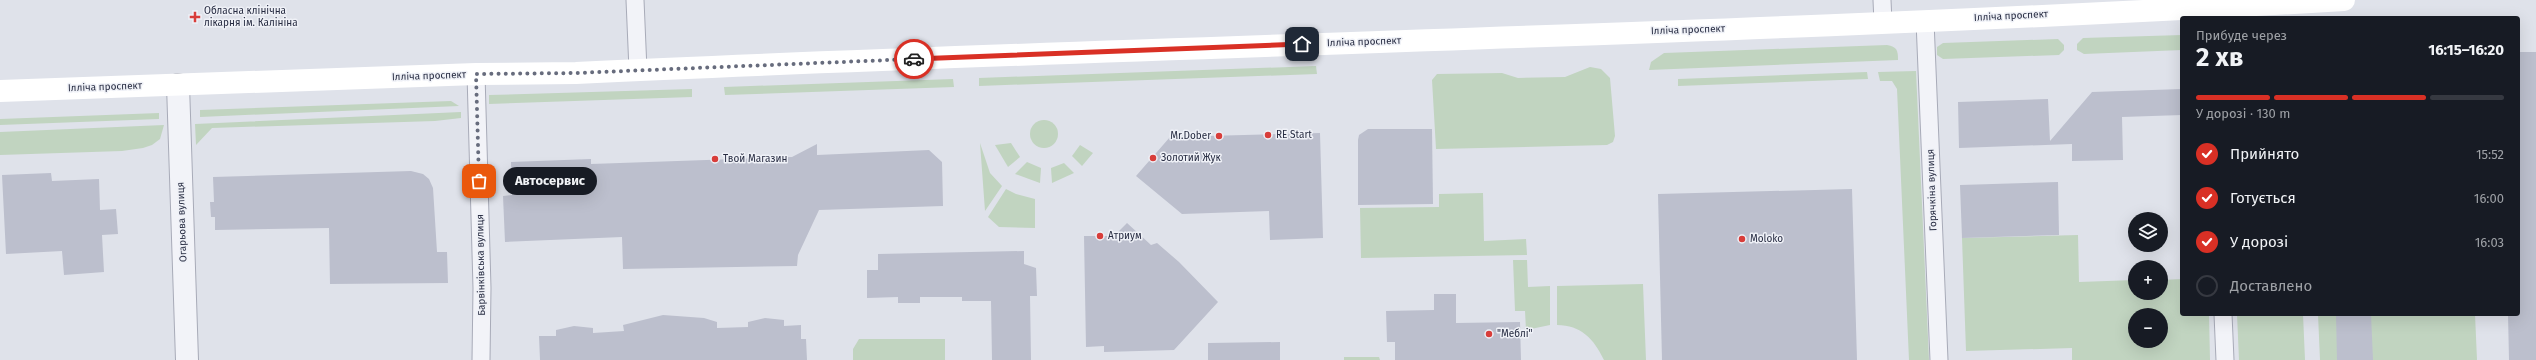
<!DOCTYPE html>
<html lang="uk">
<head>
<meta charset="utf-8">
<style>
  body { margin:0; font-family:"Fira Sans",sans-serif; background:#242831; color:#f1f3f6; height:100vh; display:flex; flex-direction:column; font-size:15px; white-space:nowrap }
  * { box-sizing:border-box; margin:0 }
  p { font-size:13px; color:#9ea1a6 }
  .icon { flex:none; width:22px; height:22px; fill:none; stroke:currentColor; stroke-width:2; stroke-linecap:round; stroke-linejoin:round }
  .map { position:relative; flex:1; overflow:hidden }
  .details { position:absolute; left:2180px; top:16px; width:340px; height:300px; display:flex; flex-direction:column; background:#171b24; border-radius:4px; box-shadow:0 4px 16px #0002 }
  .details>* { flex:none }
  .buttons { position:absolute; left:2128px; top:212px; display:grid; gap:8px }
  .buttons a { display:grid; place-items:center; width:40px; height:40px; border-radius:50%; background:#171b24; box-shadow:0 4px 16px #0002; font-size:20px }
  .pin { position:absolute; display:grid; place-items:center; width:34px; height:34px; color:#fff; margin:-17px; border-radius:8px; box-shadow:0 2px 6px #0006 }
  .courier { position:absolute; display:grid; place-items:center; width:40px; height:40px; margin:-20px; border:3px solid #d93025; border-radius:50%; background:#fff; color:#222; box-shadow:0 1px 5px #0007 }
  .bubble { position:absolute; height:28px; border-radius:14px; background:#171b24; box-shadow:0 4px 16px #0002; font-size:13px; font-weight:700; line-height:28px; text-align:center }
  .head em { font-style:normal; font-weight:700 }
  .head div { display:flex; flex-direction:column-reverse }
  .head { display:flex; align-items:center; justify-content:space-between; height:68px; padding:0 16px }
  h1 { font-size:26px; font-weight:700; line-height:30px }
  .bar { display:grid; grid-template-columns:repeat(4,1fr); gap:6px 4px; align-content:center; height:48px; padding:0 16px }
  .bar i { height:5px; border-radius:3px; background:#363941 }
  .bar .on { background:#d93025 }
  .bar p { grid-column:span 4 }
  ol { padding:0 16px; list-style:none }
  li { display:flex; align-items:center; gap:12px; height:44px }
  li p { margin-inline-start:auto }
  li .icon { padding:4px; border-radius:50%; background:#d93025; color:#fff; stroke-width:4 }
  li:last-child { color:#9ea1a6 }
  li i { width:22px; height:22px; border:2px solid #363941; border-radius:50% }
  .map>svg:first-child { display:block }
</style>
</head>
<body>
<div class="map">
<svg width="2536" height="360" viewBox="0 0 2536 360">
  <rect width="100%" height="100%" fill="#dfe2ea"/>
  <g fill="#c1d4c0" fill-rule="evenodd">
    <path d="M2182,35V50L2084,54L2077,50V44L2083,38Z"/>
    <path d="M2058,39L2064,45V50L2059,55L1943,59L1937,55V47L1943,43Z"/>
    <path d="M1887,45C1897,47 1898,50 1898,60L1649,70L1651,62L1664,53Z"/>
    <path d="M1316,66L1317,74L979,86V78Z"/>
    <path d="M1590,67L1601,69L1610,78L1615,136L1613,142L1607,145L1436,149L1432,80L1437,74L1502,73L1518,78L1565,77Z"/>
    <path d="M1916,71L1929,360H1909L1897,89L1892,81H1880L1878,72Z"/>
    <path d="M1867,72L1868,79L1678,86V79Z"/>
    <path d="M953,79L954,87L725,95L724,87Z"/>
    <path d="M692,89V97L489,104V95Z"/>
    <path d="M451,101L459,106L200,117V110Z"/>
    <path d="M461,112V118L435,121L212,128L196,145L195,124Z"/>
    <path d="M159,113V119L0,125V119Z"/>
    <circle cx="1044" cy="134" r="14"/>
    <path d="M164,125L160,139L152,145L143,148L122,151L0,155V132Z"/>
    <path d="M980,143L990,173L1002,186L985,211Z"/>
    <path d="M1011,143L1020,157L1008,167L995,145Z"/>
    <path d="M1080,145L1093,153L1082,166L1072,156Z"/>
    <path d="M1027,162L1041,168L1040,183L1015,174Z"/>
    <path d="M1064,163L1074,173L1052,183L1051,168Z"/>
    <path d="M1006,189L1016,194L1035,199V228L999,227L988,217Z"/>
    <path d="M1483,193L1484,241L1526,239L1527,255L1361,258L1360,208L1439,207V194Z"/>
    <path d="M2078,235L2079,282L2135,280V293H2161V280L2182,279V314H2209L2210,360H2072V348L1966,351L1962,238ZM2135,315H2161V341H2135Z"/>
    <path d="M1513,260H1527L1528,287L1550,286V325L1526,330L1525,311H1515Z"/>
    <path d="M1643,284L1646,360H1604C1594,339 1581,325 1557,325V286Z"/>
    <path d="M2237,314H2303L2305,360H2239Z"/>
    <path d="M2318,314H2475L2477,360H2320Z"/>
    <path d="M859,339H945V360H853V349Z"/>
    <path d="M1344,357H1379L1380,360H1344Z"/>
  </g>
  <g fill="#bcbfcd">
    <path d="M2518,52H2536V360H2509L2508,314H2518Z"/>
    <path d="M2182,89V115L2122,117L2123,160L2072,161V144L1959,148L1958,102L2048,99L2050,141L2092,92Z"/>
    <path d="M1368,129H1432L1433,204L1358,205V140L1359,135Z"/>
    <path d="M1320,133L1323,238L1270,240L1269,211L1182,214L1136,176L1170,137Z"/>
    <path d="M817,144V155L929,150L942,162L943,206L819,210L798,255L797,266L623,269L622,237L505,242L503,196L512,195L511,162L591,159V164L792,157Z"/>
    <path d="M411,171L423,174L429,179L433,188L437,252H447L448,283L330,284L329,228L215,230V217H211L210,202H214L213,177Z"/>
    <path d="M51,173L52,181L99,179L100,210L116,209L118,234L102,235L104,272L64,275L62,251L6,254L2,175Z"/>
    <path d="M2058,182L2059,235L1962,238L1960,185Z"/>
    <path d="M1852,189L1857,360H1662L1658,194Z"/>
    <path d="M1127,223L1151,245L1157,243L1179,262L1218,302L1174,350L1104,352V346L1086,347L1084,236H1114Z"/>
    <path d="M1024,251V264L1036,268L1037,296H1030L1031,360H992L991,301H962V297H920V303H898V297L867,298V270H878V254Z"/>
    <path d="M1434,294H1456V323L1520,322L1521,360H1395V342H1387L1386,311L1434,310Z"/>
    <path d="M2336,314H2371L2373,360H2337Z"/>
    <path d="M663,315L704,318L717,322V328L748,327V322L765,318L784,320V326L801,325V339H806L807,360H540L539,336H556V330L574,326L593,328V333L624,331L623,325Z"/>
    <path d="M1280,342V360H1208V343Z"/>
  </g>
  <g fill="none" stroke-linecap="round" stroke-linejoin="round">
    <g stroke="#a8abb8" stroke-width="19">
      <g id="minor">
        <path d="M635,0L638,70"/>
        <path d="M1882,0L1883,22"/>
        <path d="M1925,21L1939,360"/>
        <path d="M476,74L482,288L481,360"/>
        <path d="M2223,314L2225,360"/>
      </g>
    </g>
    <g stroke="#a8abb8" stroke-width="24">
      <path id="tertiary" d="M178,85L187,360"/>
    </g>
    <use href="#minor" stroke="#f2f3f8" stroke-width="17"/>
    <use href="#tertiary" stroke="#f2f3f8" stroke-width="22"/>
    <path stroke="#fff" stroke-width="22" d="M0,91L476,74L576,73C1165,45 1755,35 2344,0"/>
  </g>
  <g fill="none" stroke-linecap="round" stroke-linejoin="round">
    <path stroke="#676c7d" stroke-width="4" stroke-dasharray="0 7.2" d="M479,181L476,74L576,73L914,59"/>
    <path stroke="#d93025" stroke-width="5" d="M914,59L1302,44"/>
  </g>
  <g fill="#d83d3a" stroke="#eff1f7" stroke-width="1.5">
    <path d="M193 11h4v4h4v4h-4v4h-4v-4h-4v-4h4z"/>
    <circle cx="1268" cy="135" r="4"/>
    <circle cx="1219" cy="136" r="4"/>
    <circle cx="1153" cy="158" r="4"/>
    <circle cx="715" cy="159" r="4"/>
    <circle cx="1100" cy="236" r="4"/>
    <circle cx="1742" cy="239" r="4"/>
    <circle cx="1489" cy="334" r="4"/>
  </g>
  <g text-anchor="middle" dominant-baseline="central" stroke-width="3" stroke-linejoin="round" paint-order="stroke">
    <g font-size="10" fill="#272c42" stroke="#eff1f7" text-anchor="start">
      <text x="204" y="11">Обласна клінічна<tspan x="204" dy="12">лікарня ім. Калініна</tspan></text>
      <text x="1276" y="135">RE Start</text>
      <text x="1211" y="136" text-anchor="end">Mr.Dober</text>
      <text x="1161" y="158">Золотий Жук</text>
      <text x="723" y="159">Твой Магазин</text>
      <text x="1108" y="236">Атриум</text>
      <text x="1750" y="239">Moloko</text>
      <text x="1497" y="334">"Меблі"</text>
    </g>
    <g font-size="10" fill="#272c42" stroke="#eff1f7">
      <text transform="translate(2011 16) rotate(-3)">Ілліча проспект</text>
      <text transform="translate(1688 30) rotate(-2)">Ілліча проспект</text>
      <text transform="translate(1364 42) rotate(-2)">Ілліча проспект</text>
      <text transform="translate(429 76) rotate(-2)">Ілліча проспект</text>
      <text transform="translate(105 87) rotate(-2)">Ілліча проспект</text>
      <text transform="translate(1932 190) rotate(-92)">Горячкіна вулиця</text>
      <text transform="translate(182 222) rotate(-92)">Огарьова вулиця</text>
      <text transform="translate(481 265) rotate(-91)">Барвінківська вулиця</text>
    </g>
  </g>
</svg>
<div class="buttons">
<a><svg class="icon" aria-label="layers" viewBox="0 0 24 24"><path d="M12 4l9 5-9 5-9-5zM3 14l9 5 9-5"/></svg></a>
<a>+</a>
<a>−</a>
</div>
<div class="pin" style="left:479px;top:181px;background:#ea580c"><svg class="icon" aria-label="bag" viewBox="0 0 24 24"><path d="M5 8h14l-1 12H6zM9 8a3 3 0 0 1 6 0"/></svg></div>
<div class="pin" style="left:1302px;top:44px;background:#1f2937"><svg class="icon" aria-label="home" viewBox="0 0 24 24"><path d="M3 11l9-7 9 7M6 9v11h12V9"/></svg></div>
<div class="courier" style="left:914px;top:59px"><svg class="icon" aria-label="car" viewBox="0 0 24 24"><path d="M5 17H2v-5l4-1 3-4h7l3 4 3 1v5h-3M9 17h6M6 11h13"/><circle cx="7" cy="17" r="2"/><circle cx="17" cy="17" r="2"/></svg></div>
<div class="bubble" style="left:503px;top:167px;width:94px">Автосервис</div>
<section class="details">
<div class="head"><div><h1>2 хв</h1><p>Прибуде через</p></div><em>16:15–16:20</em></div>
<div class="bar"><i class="on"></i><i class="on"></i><i class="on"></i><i></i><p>У дорозі · 130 m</p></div>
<ol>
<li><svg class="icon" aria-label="check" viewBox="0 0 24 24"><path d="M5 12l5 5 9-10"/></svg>Прийнято<p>15:52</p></li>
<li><svg class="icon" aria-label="check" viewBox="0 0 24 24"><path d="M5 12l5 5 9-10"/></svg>Готується<p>16:00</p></li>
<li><svg class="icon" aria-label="check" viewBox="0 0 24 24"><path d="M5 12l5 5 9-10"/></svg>У дорозі<p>16:03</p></li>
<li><i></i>Доставлено</li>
</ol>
</section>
</div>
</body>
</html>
